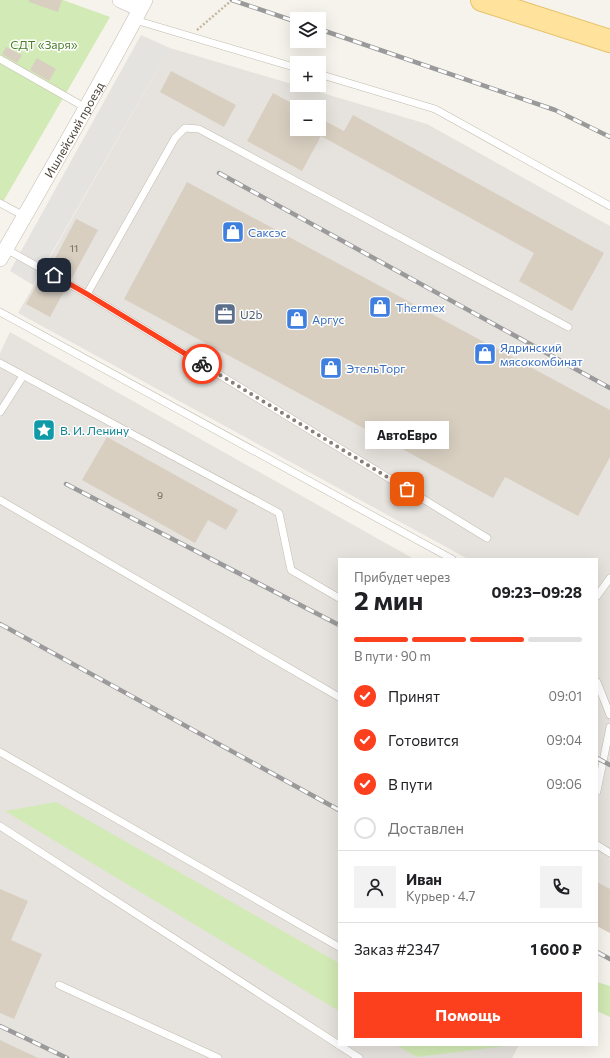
<!DOCTYPE html>
<html lang="ru">
<head>
<meta charset="utf-8">
<style>
  body { margin:0; font-family:Commissioner,sans-serif; background:#f2f2f2; color:#202124; height:100vh; display:flex; flex-direction:column; font-size:15px; white-space:nowrap }
  * { box-sizing:border-box; margin:0 }
  p { font-size:13px; color:#757577 }
  .icon { flex:none; width:22px; height:22px; fill:none; stroke:currentColor; stroke-width:2; stroke-linecap:round; stroke-linejoin:round }
  .map { position:relative; flex:1; overflow:hidden }
  .sheet { position:absolute; left:338px; top:558px; width:260px; height:488px; display:flex; flex-direction:column; background:#fff; border-radius:0px; box-shadow:0 4px 16px #0002 }
  .sheet>* { flex:none }
  .buttons { position:absolute; left:290px; top:12px; display:grid; gap:8px }
  .buttons a { display:grid; place-items:center; width:36px; height:36px; border-radius:0px; background:#fff; box-shadow:0 4px 16px #0002; font-size:20px }
  .pin { position:absolute; display:grid; place-items:center; width:34px; height:34px; color:#fff; margin:-17px; border-radius:8px; box-shadow:0 2px 6px #0006 }
  .courier { position:absolute; display:grid; place-items:center; width:40px; height:40px; margin:-20px; border:3px solid #fc3f1d; border-radius:50%; background:#fff; color:#222; box-shadow:0 1px 5px #0007 }
  .bubble { position:absolute; height:28px; border-radius:0px; background:#fff; box-shadow:0 4px 16px #0002; font-size:13px; font-weight:700; line-height:28px; text-align:center }
  .overview em { font-style:normal; font-weight:700 }
  .overview div { display:flex; flex-direction:column-reverse }
  .overview { display:flex; align-items:center; justify-content:space-between; height:68px; padding:0 16px }
  h1 { font-size:26px; font-weight:700; line-height:30px }
  .bar { display:grid; grid-template-columns:repeat(4,1fr); gap:6px 4px; align-content:center; height:48px; padding:0 16px }
  .bar i { height:5px; border-radius:3px; background:#e0e0e0 }
  .bar .on { background:#fc3f1d }
  .bar p { grid-column:span 4 }
  .line { display:flex; align-items:center; gap:10px; padding:0 16px; border-top:1px solid #e0e0e0 }
  .line div { flex:1 }
  .round { display:grid; place-items:center; flex:none; width:42px; height:42px; border-radius:0px; background:#f2f2f2 }
  ol { padding:0 16px; list-style:none }
  li { display:flex; align-items:center; gap:12px; height:44px }
  li p { margin-inline-start:auto }
  li .icon { padding:4px; border-radius:50%; background:#fc3f1d; color:#fff; stroke-width:4 }
  li:last-child { color:#757577 }
  li i { width:22px; height:22px; border:2px solid #e0e0e0; border-radius:50% }
  .primary-button { display:flex; gap:8px; margin-top:auto; padding:8px 16px }
  .primary-button a { flex:1; height:46px; border-radius:0px; background:#fc3f1d; color:#fff; font-size:16px; font-weight:700; line-height:46px; text-align:center }
  .map>svg:first-child { display:block }
</style>
</head>
<body>
<div class="map">
<svg width="610" height="1058" viewBox="0 0 610 1058">
  <rect width="100%" height="100%" fill="#f6f3ec"/>
  <g fill="#e6e2dd" fill-rule="evenodd">
    <path d="M170,48L427,124L610,226V933L597,926V559H468L18,313ZM297,107H319V129H297Z"/>
    <path d="M10,332L414,559H339V1045H519L512,1058H0V353Z"/>
  </g>
  <g fill="#d2eab5">
    <path d="M0,0H63L110,17L0,207Z"/>
    <path d="M56,802L339,963V1011L5,811Z"/>
    <path d="M597,982L610,986V1017L597,1011Z"/>
    <path d="M396,1045H515L417,1057Z"/>
  </g>
  <path fill="#e5e3e0" d="M141,35L170,48L33,285L10,271Z"/>
  <g fill="#d8cfc1">
    <path d="M29,0H62L58,12L29,2Z"/>
    <path d="M6,47L22,55L17,63L2,54Z"/>
    <path d="M37,58L56,69L49,81L30,70Z"/>
    <path d="M171,71L236,105L224,127L160,92Z"/>
    <path d="M273,93L297,106V129H319V118L344,131L353,115L604,253L572,311L519,281L534,253L321,136L302,171L247,141Z"/>
    <path d="M187,182L610,410V457L578,516L505,477L493,498L124,299Z"/>
    <path d="M76,219L98,230L72,278L71,279L50,268Z"/>
    <path d="M45,277L66,288L50,317L26,304L40,279L43,281Z"/>
    <path d="M107,437L238,510L226,530L208,520L195,543L82,480Z"/>
    <path d="M597,882L610,889V933L597,926Z"/>
    <path d="M0,889L28,901L11,940L42,954L14,1019L0,1013Z"/>
    <path d="M0,1040L38,1058H0Z"/>
  </g>
  <g fill="none" stroke-linecap="round" stroke-linejoin="round">
    <g stroke="#c2bbae" stroke-width="8">
      <g id="lane">
        <path d="M135,20L297,68"/>
        <path d="M0,59L86,108"/>
        <path d="M319,74L435,109L610,206"/>
        <path d="M0,203L24,216"/>
        <path d="M6,249L87,294L487,538"/>
        <path d="M87,294L175,138L185,128L199,129L568,327"/>
        <path d="M0,312L452,559"/>
        <path d="M0,363L279,513L291,570L339,598"/>
        <path d="M0,412L23,376"/>
        <path d="M0,500L339,697"/>
        <path d="M597,596L610,578"/>
        <path d="M597,682L610,715"/>
        <path d="M0,752L339,947"/>
        <path d="M597,791L610,727"/>
        <path d="M0,826L339,1045"/>
        <path d="M597,845L610,853"/>
        <path d="M59,985L218,1058"/>
        <path d="M339,1045L359,1058"/>
      </g>
    </g>
    <g stroke="#c2bbae" stroke-width="16">
      <g id="street">
        <path d="M120,0L140,9"/>
        <path id="s1" d="M0,259C49,173 99,88 145,0"/>
      </g>
    </g>
    <g stroke="#e6c16a" stroke-width="24">
      <path id="primary" d="M482,0L610,41"/>
    </g>
    <path stroke="#c4b79f" stroke-width="2.5" stroke-dasharray="2 2" stroke-linecap="butt" d="M197,30L232,0"/>
    <use href="#lane" stroke="#fff" stroke-width="7"/>
    <use href="#street" stroke="#fff" stroke-width="15"/>
    <use href="#primary" stroke="#ffe39c" stroke-width="22"/>
    <g stroke="#9a9a9a" stroke-width="4.5">
      <g id="rail">
        <path d="M232,0L297,22"/>
        <path d="M319,29L555,110L610,137"/>
        <path d="M219,173L610,388"/>
        <path d="M66,484L339,625"/>
        <path d="M0,624L339,810"/>
        <path d="M597,758L610,765"/>
        <path d="M597,952L610,959"/>
        <path d="M0,1026L67,1058"/>
      </g>
    </g>
    <use href="#rail" stroke="#fff" stroke-width="3" stroke-dasharray="9" stroke-linecap="butt"/>
  </g>
  <g fill="none" stroke-linecap="round" stroke-linejoin="round">
    <path stroke="#878178" stroke-width="4" stroke-dasharray="0 7.2" d="M202,364L407,489"/>
    <path stroke="#fc3f1d" stroke-width="5" d="M54,275L87,294L202,364"/>
  </g>
  <defs>
    <g id="shop-square" transform="scale(1.15)"><rect x="-9" y="-9" width="18" height="18" rx="4" fill="#3f7fe0" stroke="#fff"/><path d="M-5-2.5h2.3a2.7 3.5 0 0 1 5.4 0H5L5.5 6h-11ZM-1.5-2.5h3a1.5 2.3 0 0 0-3 0Z" fill="#fff"/></g>
    <g id="office-square" transform="scale(1.15)"><rect x="-9" y="-9" width="18" height="18" rx="4" fill="#5c6f8a" stroke="#fff"/><path d="M-6-3h4V-5.5h4V-3h4V5H-6ZM-1-4.5V-3h2v-1.5ZM-6 0V1H6V0Z" fill="#fff"/></g>
    <g id="sight-square" transform="scale(1.15)"><rect x="-9" y="-9" width="18" height="18" rx="4" fill="#0f9aa8" stroke="#fff"/><path d="M0-6L1.8-2.2L6-1.7L2.9 1.2L3.7 5.4L0 3.3L-3.7 5.4L-2.9 1.2L-6-1.7L-1.8-2.2Z" fill="#fff"/></g>
  </defs>
  <g fill-rule="evenodd">
    <use href="#shop-square" x="233" y="232"/>
    <use href="#shop-square" x="380" y="307"/>
    <use href="#office-square" x="225" y="314"/>
    <use href="#shop-square" x="297" y="319"/>
    <use href="#shop-square" x="485" y="354"/>
    <use href="#shop-square" x="331" y="368"/>
    <use href="#sight-square" x="44" y="430"/>
  </g>
  <g text-anchor="middle" dominant-baseline="central" stroke-width="3" stroke-linejoin="round" paint-order="stroke">
    <g font-size="10" fill="#6e675b">
      <text x="74" y="248">11</text>
      <text x="160" y="495">9</text>
    </g>
    <g font-size="12" fill="#4a7f2a" stroke="#fff">
      <text x="44" y="44">СДТ «Заря»</text>
    </g>
    <g font-size="12" fill="#4b4439" stroke="#fff">
      <text stroke="none"><textPath href="#s1" startOffset="149">Ишлейский проезд</textPath></text>
    </g>
    <g font-size="12" fill="#366cbe" stroke="#fff" text-anchor="start">
      <text x="248" y="232">Саксэс</text>
      <text x="396" y="307">Thermex</text>
      <text x="312" y="319">Аргус</text>
      <text x="500" y="347">Ядринский<tspan x="500" dy="14">мясокомбинат</tspan></text>
      <text x="346" y="368">ЭтельТорг</text>
    </g>
    <g font-size="12" fill="#4e5e75" stroke="#fff" text-anchor="start">
      <text x="240" y="314">U2b</text>
    </g>
    <g font-size="12" fill="#0d838f" stroke="#fff" text-anchor="start">
      <text x="60" y="430">В. И. Ленину</text>
    </g>
  </g>
</svg>
<div class="buttons">
<a><svg class="icon" aria-label="layers" viewBox="0 0 24 24"><path d="M12 4l9 5-9 5-9-5zM3 14l9 5 9-5"/></svg></a>
<a>+</a>
<a>−</a>
</div>
<div class="pin" style="left:407px;top:489px;background:#ea580c"><svg class="icon" aria-label="bag" viewBox="0 0 24 24"><path d="M5 8h14l-1 12H6zM9 8a3 3 0 0 1 6 0"/></svg></div>
<div class="pin" style="left:54px;top:275px;background:#1f2937"><svg class="icon" aria-label="home" viewBox="0 0 24 24"><path d="M3 11l9-7 9 7M6 9v11h12V9"/></svg></div>
<div class="courier" style="left:202px;top:364px"><svg class="icon" aria-label="bike" viewBox="0 0 24 24"><circle cx="6" cy="16" r="4"/><circle cx="18" cy="16" r="4"/><path d="M6 16l4-8h5l3 8M10 8l3 8H6M13 5h3"/></svg></div>
<div class="bubble" style="left:365px;top:421px;width:84px">АвтоЕвро</div>
<section class="sheet">
<div class="overview"><div><h1>2 мин</h1><p>Прибудет через</p></div><em>09:23–09:28</em></div>
<div class="bar"><i class="on"></i><i class="on"></i><i class="on"></i><i></i><p>В пути · 90 m</p></div>
<ol>
<li><svg class="icon" aria-label="check" viewBox="0 0 24 24"><path d="M5 12l5 5 9-10"/></svg>Принят<p>09:01</p></li>
<li><svg class="icon" aria-label="check" viewBox="0 0 24 24"><path d="M5 12l5 5 9-10"/></svg>Готовится<p>09:04</p></li>
<li><svg class="icon" aria-label="check" viewBox="0 0 24 24"><path d="M5 12l5 5 9-10"/></svg>В пути<p>09:06</p></li>
<li><i></i>Доставлен</li>
</ol>
<div class="line" style="height:72px"><a class="round"><svg class="icon" aria-label="person" viewBox="0 0 24 24"><circle cx="12" cy="8" r="4"/><path d="M4 21q1-7 8-7t8 7"/></svg></a><div><b>Иван</b><p>Курьер · 4.7</p></div><a class="round"><svg class="icon" aria-label="phone" viewBox="0 0 24 24"><path d="M5 4h4l2 5-3 2q2 4 5 5l2-3 5 2v4C11 20 4 13 5 4z"/></svg></a></div>
<div class="line" style="height:52px"><div>Заказ #2347</div><b>1 600 ₽</b></div>
<div class="primary-button"><a>Помощь</a></div>
</section>
</div>
</body>
</html>
